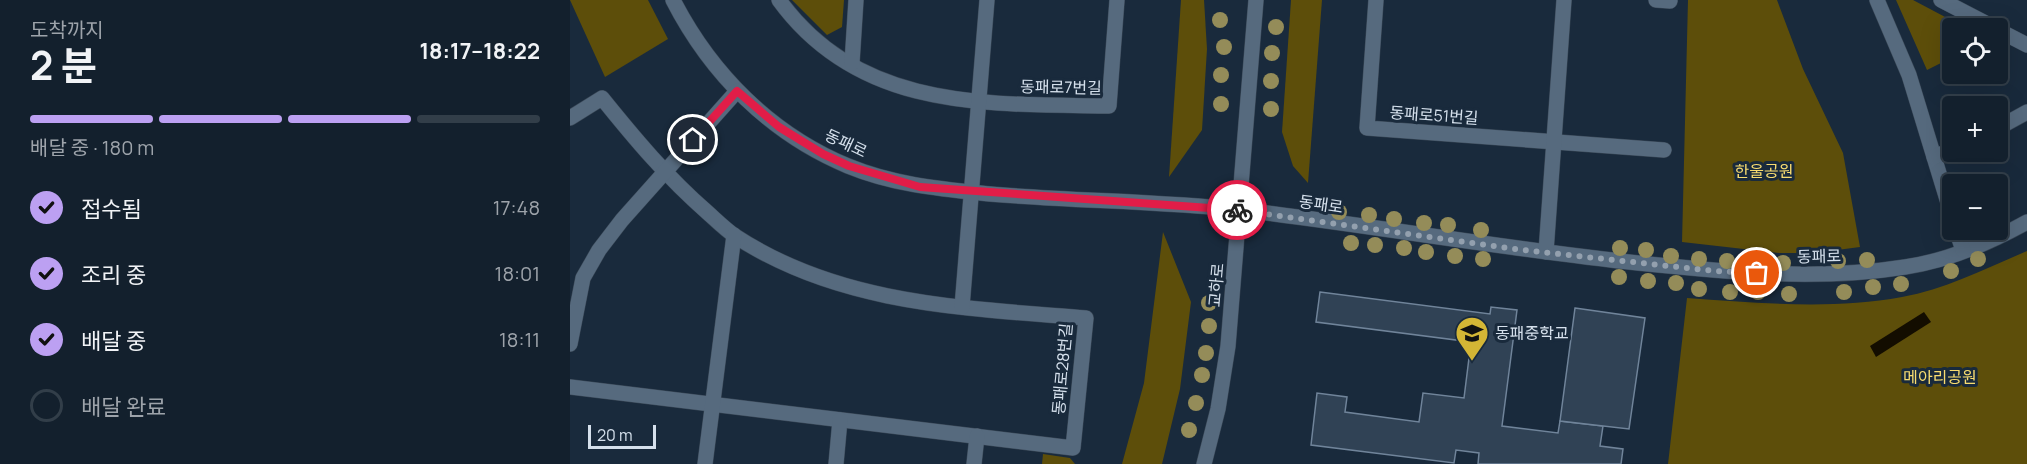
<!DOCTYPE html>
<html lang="ko">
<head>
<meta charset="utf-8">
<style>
  body { margin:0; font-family:Manrope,"Noto Sans KR",sans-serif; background:#1c2835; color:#f1f3f6; height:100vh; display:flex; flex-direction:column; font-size:22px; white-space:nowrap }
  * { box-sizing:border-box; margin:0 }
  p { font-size:20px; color:#9da3aa }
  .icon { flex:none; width:33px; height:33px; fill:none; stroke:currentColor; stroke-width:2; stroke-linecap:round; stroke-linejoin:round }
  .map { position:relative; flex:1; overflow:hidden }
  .side { display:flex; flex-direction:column; background:#13202d; width:570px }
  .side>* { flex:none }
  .tools { position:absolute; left:1372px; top:18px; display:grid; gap:12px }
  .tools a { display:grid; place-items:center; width:66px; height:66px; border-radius:6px; background:#13202d; box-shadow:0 6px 24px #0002,0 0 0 2px #323e49; font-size:30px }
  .scale { position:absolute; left:18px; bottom:15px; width:68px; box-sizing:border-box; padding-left:6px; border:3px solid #d5e0ec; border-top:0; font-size:16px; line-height:21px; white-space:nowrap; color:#d5e0ec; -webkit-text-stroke:4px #192a3c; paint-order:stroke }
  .pin { position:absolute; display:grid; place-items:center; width:51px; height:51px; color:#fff; margin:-26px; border:3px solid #fff; border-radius:50%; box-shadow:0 2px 6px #0007 }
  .courier { position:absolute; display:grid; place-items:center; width:60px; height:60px; margin:-30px; border:4px solid #e11d48; border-radius:50%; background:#fff; color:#222; box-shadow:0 2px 8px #0007 }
  .head em { font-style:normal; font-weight:700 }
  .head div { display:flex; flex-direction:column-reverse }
  .head { display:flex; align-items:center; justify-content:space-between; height:102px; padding:0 30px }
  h1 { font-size:39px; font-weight:700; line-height:45px }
  .bar { display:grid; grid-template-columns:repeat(4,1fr); gap:9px 6px; align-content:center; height:72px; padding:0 30px }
  .bar i { height:8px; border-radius:4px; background:#323e49 }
  .bar .selected { background:#bca0f2 }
  .bar p { grid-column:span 4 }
  ol { padding:0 30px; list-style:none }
  li { display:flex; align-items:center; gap:18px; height:66px }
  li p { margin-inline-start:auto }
  li .icon { padding:6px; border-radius:50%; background:#bca0f2; color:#111; stroke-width:4 }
  li:last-child { color:#9da3aa }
  li i { width:33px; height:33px; border:3px solid #323e49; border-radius:50% }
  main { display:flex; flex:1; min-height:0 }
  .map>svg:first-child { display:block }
</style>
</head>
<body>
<main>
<section class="side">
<div class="head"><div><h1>2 분</h1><p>도착까지</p></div><em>18:17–18:22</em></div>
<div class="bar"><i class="selected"></i><i class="selected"></i><i class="selected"></i><i></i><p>배달 중 · 180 m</p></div>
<ol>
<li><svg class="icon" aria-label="check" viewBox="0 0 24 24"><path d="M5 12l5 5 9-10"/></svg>접수됨<p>17:48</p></li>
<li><svg class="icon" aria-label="check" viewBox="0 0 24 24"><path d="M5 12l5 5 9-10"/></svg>조리 중<p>18:01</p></li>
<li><svg class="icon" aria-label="check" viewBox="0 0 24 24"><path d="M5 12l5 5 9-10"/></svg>배달 중<p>18:11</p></li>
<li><i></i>배달 완료</li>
</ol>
</section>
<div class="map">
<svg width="1457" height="464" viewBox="0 0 1457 464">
  <rect width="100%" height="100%" fill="#192a3c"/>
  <g fill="#5d4e0a">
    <path d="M0,0H78L98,39L35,77Z"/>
    <path d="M222,0H274L272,27L257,35Z"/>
    <path d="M611,0H634L637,49L632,130L599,177Z"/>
    <path d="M721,0H752L738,183L723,166L712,132Z"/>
    <path d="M1118,0H1207L1233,69L1273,153L1290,247L1244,253H1209L1112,242Z"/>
    <path d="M1326,0H1343L1396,28H1383V57L1357,70Z"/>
    <path d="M593,232L621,302L610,389L592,464H552L574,383Z"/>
    <path d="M1457,251V464H1098L1117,298C1189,303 1261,310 1332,297C1376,289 1417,268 1457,251Z"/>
    <path d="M473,454L500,458L505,464H472Z"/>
  </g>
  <path fill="#130d00" d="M1354,312L1361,322L1306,357L1300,346Z"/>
  <g fill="#304255" stroke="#70849a" stroke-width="1.5">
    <path d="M750,292L920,314L921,307L947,310L932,426L988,433L990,421L1033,426L1030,446L1053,449L1051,464H908L909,453L886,450L884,463L741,445L747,393L777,397L775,412L849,422L853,393L894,398L901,342L746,322Z"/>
    <path d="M1005,308L1075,318L1059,429L990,421Z"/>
  </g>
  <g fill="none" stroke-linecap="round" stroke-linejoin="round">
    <g stroke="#3a4857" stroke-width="16">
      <g id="minor">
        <path d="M103,0C141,74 201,134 278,166C324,185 371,189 420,194C504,201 589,201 673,210C805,226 936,249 1068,263C1157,272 1247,281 1335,267C1376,261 1421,242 1457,222"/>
        <path d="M209,0C290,111 417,104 539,106L547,0"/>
        <path d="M806,0L797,128L1094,150"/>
        <path d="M1086,0L1100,1"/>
        <path d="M1307,0L1339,75L1383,219"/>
        <path d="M1371,0L1425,28"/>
        <path d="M1428,30L1457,45"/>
        <path d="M282,63L286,0"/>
        <path d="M0,118L32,98C65,139 97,177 137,212C146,220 155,229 165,236C270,305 395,308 516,318L503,448L0,387"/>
        <path d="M1428,128L1457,112"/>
        <path d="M1364,157L1383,149"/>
        <path d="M1386,230L1393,250"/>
        <path d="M976,252L994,0"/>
        <path d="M392,307L417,0"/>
        <path d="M0,344L13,278L29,250L52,220L167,91"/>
        <path d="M135,464L164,235"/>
        <path d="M266,464L270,420"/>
        <path d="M404,464L407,436"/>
        <path d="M634,464L648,409L658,346L686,0"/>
      </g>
    </g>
    <use href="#minor" stroke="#566a7e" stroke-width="15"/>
  </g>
  <g fill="#948c59">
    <circle cx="650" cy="20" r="8"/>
    <circle cx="706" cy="27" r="8"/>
    <circle cx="654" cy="47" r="8"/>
    <circle cx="702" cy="53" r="8"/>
    <circle cx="651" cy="75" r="8"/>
    <circle cx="701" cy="81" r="8"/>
    <circle cx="651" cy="104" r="8"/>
    <circle cx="701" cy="109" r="8"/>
    <circle cx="769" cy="212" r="8"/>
    <circle cx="799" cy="215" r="8"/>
    <circle cx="824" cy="219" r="8"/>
    <circle cx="854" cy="223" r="8"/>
    <circle cx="878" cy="225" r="8"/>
    <circle cx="911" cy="230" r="8"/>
    <circle cx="781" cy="243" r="8"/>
    <circle cx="805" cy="245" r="8"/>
    <circle cx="834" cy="248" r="8"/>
    <circle cx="1050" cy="248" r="8"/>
    <circle cx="1076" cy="250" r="8"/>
    <circle cx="856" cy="252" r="8"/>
    <circle cx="885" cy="256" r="8"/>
    <circle cx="1101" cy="256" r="8"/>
    <circle cx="913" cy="259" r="8"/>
    <circle cx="1129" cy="259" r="8"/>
    <circle cx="1408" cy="259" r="8"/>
    <circle cx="1297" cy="260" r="8"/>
    <circle cx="1157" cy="261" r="8"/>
    <circle cx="1268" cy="261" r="8"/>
    <circle cx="1185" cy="262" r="8"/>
    <circle cx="1213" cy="263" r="8"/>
    <circle cx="1381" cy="271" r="8"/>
    <circle cx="1049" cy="277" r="8"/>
    <circle cx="1078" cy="281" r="8"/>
    <circle cx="1106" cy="283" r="8"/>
    <circle cx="1331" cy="284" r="8"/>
    <circle cx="1303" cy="287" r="8"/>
    <circle cx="1129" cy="289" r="8"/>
    <circle cx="1160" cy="292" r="8"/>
    <circle cx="1188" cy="292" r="8"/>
    <circle cx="1274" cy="292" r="8"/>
    <circle cx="1219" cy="294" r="8"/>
    <circle cx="639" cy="303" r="8"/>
    <circle cx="639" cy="326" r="8"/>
    <circle cx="636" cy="353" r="8"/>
    <circle cx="632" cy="375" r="8"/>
    <circle cx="626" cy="403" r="8"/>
    <circle cx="619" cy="430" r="8"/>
  </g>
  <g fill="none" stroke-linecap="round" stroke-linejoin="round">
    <path stroke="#93a0ae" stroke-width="6" stroke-dasharray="0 10.8" d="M667,210L953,250L1144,271L1187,273"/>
    <path stroke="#e11d48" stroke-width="8" d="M123,140L167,91L209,127L253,154L279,166L350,187L667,210"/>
  </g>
  <defs>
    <g id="school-pin" transform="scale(1.725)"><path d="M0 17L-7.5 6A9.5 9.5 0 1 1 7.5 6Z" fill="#d4b635" stroke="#192a3c"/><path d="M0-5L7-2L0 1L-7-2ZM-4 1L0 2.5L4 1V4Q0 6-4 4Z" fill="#111"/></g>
  </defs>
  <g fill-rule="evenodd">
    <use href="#school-pin" x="902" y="333"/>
  </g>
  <g text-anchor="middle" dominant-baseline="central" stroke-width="6" stroke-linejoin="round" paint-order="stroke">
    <g font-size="16" fill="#d5e0ec" stroke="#192a3c">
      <text transform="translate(491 87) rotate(1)">동패로7번길</text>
      <text transform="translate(864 115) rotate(4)">동패로51번길</text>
      <text transform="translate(276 143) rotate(25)">동패로</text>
      <text transform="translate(751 204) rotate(8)">동패로</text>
      <text transform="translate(1249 256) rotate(-1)">동패로</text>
      <text transform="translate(646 285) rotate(-85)">교하로</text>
      <text transform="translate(492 369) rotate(-85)">동패로28번길</text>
    </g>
    <g font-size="16" fill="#f8dc70" stroke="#192a3c">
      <text x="1194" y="171">한울공원</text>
      <text x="1370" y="377">메아리공원</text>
    </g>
    <g font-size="16" fill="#d5e0ec" stroke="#192a3c" text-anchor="start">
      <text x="925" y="333">동패중학교</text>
    </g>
  </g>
</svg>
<div class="tools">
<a><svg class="icon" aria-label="locate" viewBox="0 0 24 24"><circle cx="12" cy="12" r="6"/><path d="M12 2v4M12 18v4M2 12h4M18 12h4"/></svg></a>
<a>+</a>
<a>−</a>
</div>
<div class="scale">20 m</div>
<div class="pin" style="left:1187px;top:273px;background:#ea580c"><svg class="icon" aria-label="bag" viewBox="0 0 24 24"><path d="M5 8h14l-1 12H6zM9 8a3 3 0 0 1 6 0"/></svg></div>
<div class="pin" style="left:123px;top:140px;background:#1f2937"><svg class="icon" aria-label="home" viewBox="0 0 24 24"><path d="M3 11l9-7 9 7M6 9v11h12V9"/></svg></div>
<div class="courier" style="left:667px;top:210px"><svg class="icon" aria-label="bike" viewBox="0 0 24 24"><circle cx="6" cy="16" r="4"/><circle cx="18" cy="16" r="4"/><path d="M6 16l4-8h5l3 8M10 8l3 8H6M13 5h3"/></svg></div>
</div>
</main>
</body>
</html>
